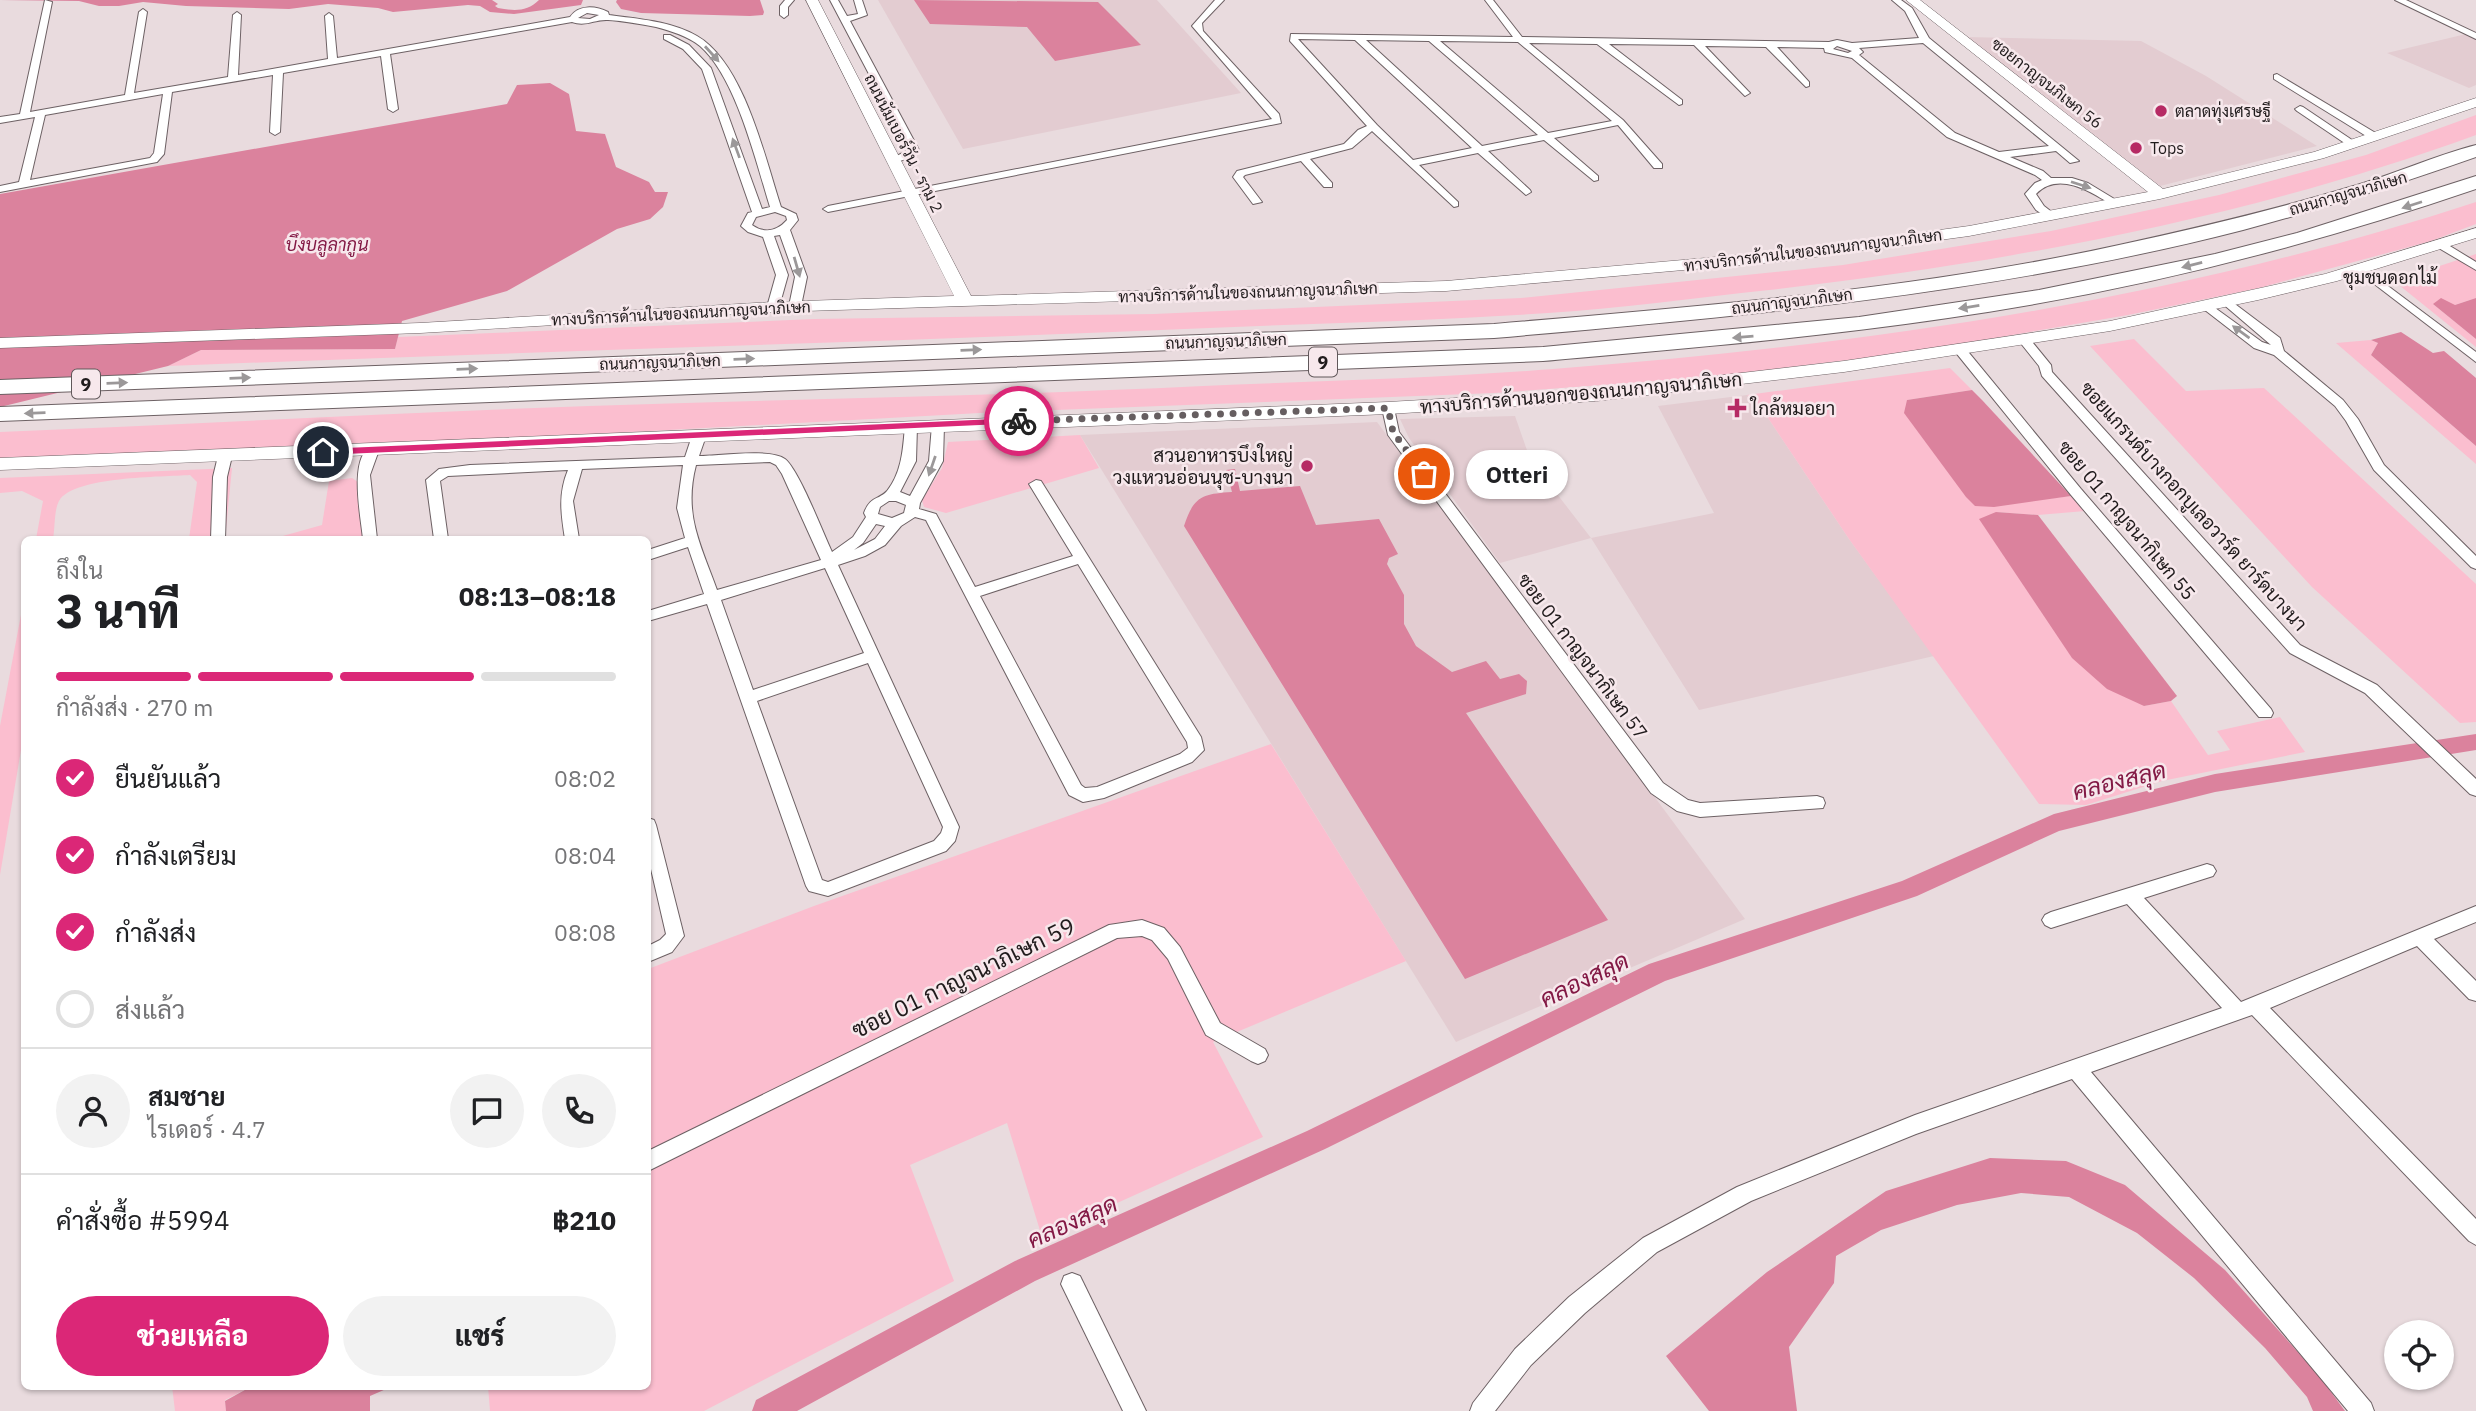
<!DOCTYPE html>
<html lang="th">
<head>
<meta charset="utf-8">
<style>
  body { margin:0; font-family:"IBM Plex Sans",Sarabun,sans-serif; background:#f2f2f2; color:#202124; height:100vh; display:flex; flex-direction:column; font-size:26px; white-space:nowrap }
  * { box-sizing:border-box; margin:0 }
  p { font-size:23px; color:#757577 }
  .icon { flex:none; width:38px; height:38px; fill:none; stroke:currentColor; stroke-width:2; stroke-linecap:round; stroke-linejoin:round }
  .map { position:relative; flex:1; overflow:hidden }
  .panel { position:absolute; left:21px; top:536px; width:630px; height:854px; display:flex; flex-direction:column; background:#fff; border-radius:10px; box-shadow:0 2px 5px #0004 }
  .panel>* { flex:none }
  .tools { position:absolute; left:2384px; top:1320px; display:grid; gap:14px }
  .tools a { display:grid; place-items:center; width:70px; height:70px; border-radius:50%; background:#fff; box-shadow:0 2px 5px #0004; font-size:35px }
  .pin { position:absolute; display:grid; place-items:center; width:60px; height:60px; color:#fff; margin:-30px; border:4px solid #fff; border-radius:50%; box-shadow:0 2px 7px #0007 }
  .courier { position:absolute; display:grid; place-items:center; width:70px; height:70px; margin:-35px; border:5px solid #db2777; border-radius:50%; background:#fff; color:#222; box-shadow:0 2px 9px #0007 }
  .bubble { position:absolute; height:49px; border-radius:24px; background:#fff; box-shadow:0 2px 5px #0004; font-size:23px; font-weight:800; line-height:49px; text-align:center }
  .headline em { font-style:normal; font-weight:800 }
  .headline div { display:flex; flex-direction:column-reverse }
  .headline { display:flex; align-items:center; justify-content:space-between; height:119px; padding:0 35px }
  h1 { font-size:46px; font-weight:800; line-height:52px }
  .bar { display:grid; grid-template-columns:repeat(4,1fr); gap:10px 7px; align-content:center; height:84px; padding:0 35px }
  .bar i { height:9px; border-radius:5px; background:#e0e0e0 }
  .bar .active { background:#db2777 }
  .bar p { grid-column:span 4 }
  .line { display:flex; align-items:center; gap:18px; padding:0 35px; border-top:2px solid #e0e0e0 }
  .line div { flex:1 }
  .round { display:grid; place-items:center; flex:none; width:74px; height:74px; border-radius:37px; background:#f2f2f2 }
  ol { padding:0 35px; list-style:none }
  li { display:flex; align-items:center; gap:21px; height:77px }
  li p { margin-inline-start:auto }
  li .icon { padding:7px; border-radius:50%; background:#db2777; color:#fff; stroke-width:4 }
  li:last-child { color:#757577 }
  li i { width:38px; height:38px; border:4px solid #e0e0e0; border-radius:50% }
  .primary-button { display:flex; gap:14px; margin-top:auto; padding:14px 35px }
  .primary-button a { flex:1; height:80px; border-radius:42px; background:#db2777; color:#fff; font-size:28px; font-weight:800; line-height:80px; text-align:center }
  .primary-button a+a { background:#f2f2f2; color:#202124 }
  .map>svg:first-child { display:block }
</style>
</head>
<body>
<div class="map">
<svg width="2476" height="1411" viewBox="0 0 2476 1411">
  <rect width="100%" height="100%" fill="#e9dbde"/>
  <g fill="#e3ccd1">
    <path d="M878,0H1157L1241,93L963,149Z"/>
    <path d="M2466,34L2476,39V85L2469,88L2387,53Z"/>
    <path d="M1965,37L2141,41L2206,76L2317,146L2160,186Z"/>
    <path d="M1747,395L1764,412L1849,539L1934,656L1699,710L1591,538L1500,563L1409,438L1400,419L1515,416L1530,459L1591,538L1714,513L1658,406Z"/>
    <path d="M1377,422L1745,919L1456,1042L1080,435Z"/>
  </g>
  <g fill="#fbbecf">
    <path d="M2476,115V135C2248,218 2010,262 1769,290C1695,298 1622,308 1548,313C1435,321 1322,323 1209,328C862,343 515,352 168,366L201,350L395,349L398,337L814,319L1154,314L1521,298L1843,265L2051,231L2219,195L2366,155Z"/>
    <path d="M2476,202V224L2431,241L2259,288L2128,315L1914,352L1699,378L1494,393L980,413L466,441L0,458V432C196,424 392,413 589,406C793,399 998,396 1203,386C1319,381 1437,378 1553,369C1865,345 2178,300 2476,202Z"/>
    <path d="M2476,254V298L2455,305L2433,304L2476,339V347L2394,281Z"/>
    <path d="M2134,339L2186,391L2264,388L2476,584V722L2460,723L2312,587L2090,346Z"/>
    <path d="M2371,340L2378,343L2371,355L2476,446V464L2336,343Z"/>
    <path d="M1950,368L1972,390L1907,400L2036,500L2071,496L2085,511L2038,515L1996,512L2144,706L2171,701L2208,755L2230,750L2217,731L2280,717L2305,752L2162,781L2086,805L2039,804L1849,539L1764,412L1747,395Z"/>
    <path d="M1080,435L1099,468L946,513L924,507L922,500L942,468L948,442Z"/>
    <path d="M232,468L225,539H189L197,482L190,475C163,477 73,476 59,501C54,510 55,529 53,539H36L43,501L22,491L0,493V478Z"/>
    <path d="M352,478L358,482L364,539H272L322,525L329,481Z"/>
    <path d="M24,599V732L0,875V726Z"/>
    <path d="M1271,744L1406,961L1213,1042L1263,1137L1042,1237L1007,1123L910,1165L954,1281L704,1411H490L488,1386H648V969L814,906Z"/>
    <path d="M172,1386H252L225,1400L226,1411H175Z"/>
  </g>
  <g fill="#db829d">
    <path d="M0,0H492L498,4L495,6L498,8C514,11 527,12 539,0H583L581,5L514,14L490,12L480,6L468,5L393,12L378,8L328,4L289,9L186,6L143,2L119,6H99L79,1Z"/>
    <path d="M617,0H760L764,12L763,15L750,16L641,13L621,9L616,2Z"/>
    <path d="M914,0L1098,2L1141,45L1055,61L1027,27L930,24Z"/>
    <path d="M550,83L569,94L576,131L605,134L616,167L649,182L655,192H668L663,207L650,219L617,229L507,291L402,321L395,349L201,350L168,366L0,407V194L507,104L517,85Z"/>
    <path d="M2441,298L2455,305L2476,298V339L2433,304Z"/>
    <path d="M2401,332L2433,353L2444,351L2476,378V446L2371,355L2378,343L2371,340Z"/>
    <path d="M1972,390L1982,400L2071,496L1994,507L1975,506L1966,497L1904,413L1907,400Z"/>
    <path d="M1235,469L1240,491L1300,486L1316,525L1379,519L1398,554L1389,558L1387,564L1404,595V624L1416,646L1452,672L1486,661L1500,679L1519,674L1527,681L1526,694L1466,713L1608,920L1465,979L1184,526C1194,496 1202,494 1232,492L1226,470Z"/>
    <path d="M1996,512L2038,515L2177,696L2171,701L2144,706L2107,689L2072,658L1979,519Z"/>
    <path d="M1990,1158L2066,1161L2125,1185L2225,1270L2320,1377L2345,1411H2313L2307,1397L2265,1348L2194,1278L2137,1233L2069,1197L2021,1193L1957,1205L1881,1230L1836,1256L1834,1283L1789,1347L1797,1411H1709L1666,1356L1767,1272L1886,1191Z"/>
    <path d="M252,1386H393L370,1396V1411H226L225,1401Z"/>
  </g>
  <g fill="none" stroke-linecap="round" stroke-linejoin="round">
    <path fill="#db829d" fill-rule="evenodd" d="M2476,734V750L2215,792L2059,831L1917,896L1665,981L1325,1149L1035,1281L797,1411H752L756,1400L1015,1261L1307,1131L1649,964L1902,881L2054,814L2215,774Z"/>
    <g stroke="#6d6164" stroke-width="2">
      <g id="street">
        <path d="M45,0L52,2L30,112L125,95L139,12L143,9L147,12L134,93L228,77L233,15L237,12L241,15L238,75L328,59L325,16L329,13L333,16L337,58L570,17C579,4 596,6 608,12L609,15C638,19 671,21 697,36C744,63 765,158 781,207L796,214L798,220L790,230L807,277L801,306L795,310L789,306L795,277L780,235L774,236L788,275L779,307L773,311L767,307L776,275L763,237L748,232L741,226L748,213L752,212L702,69L683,49L664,39V35H670L689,45L711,68L762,209L770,207C756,162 736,77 700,46C688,36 671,31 656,27C640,24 624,21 608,20C595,19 586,27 572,22L390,54L398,109L393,112L388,109L381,56L283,73L280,132L275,135L270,132L273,75L172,92L164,154L157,162L0,192V186L19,182L35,117L0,123V117L20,114ZM587,13L599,15L590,19L578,18ZM163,94L154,153L150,158L30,180L45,115ZM775,212L786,216L787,220C777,231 765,234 752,225L756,217Z"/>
        <path d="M785,0H794L788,7V15L784,18L780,15V6Z"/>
        <path d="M830,0H838L847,16L858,14L854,0H862L867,15L850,21L919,150L913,157L893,163L888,160L909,150Z"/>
        <path d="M1215,0H1224L1202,23L1203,31L1279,114L1281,123L828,212L823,209L828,206L1272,119L1192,26Z"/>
        <path d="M1485,0H1493L1522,37L1829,42L1837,40L1852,43L1919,38L1905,11L1892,0H1901L1912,8L1929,38L2079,161L2070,163L2056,151L2010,157L2043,171L2051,178H2072L2088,183L2121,203L2112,205C2090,191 2058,171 2036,194L2044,206L2057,216L2048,218L2036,210L2025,194L2035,183L2042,180L2035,175L1947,137L1852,58L1825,52L1824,48L1777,47L1809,82V86L1806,87L1766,47L1705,46L1748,91L1750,93L1745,96L1694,45L1609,44L1682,100V104L1679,105L1597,44L1529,43L1623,120L1662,164V168H1654L1618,125L1554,138L1598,176V180L1594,181L1544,140L1488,151L1530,190L1531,192L1526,195L1478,153L1419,165L1458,202V206L1454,207L1372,131L1352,148L1310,159L1332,183V187H1324L1301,161L1245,175L1243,177L1262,202L1253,204L1233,177L1237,171L1344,144L1358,130L1367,126L1290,41L1291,34L1513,37ZM1298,39L1355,40L1472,148L1413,160L1377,125ZM1366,40L1429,41L1538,135L1482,146ZM1440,41L1518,42L1612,121L1548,133ZM1923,43L2049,146L1999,152L1955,133L1859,55L1863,52L1859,48ZM1837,46L1852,51L1848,53L1833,49Z"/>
        <path d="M2395,0H2406L2476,33V39Z"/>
        <path d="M2277,74L2379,135L2380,137L2371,139L2274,79V75Z"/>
        <path d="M2300,106L2303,107L2358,144L2349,146L2297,111L2295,109Z"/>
        <path d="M2437,243H2445L2476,262V270L2437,247Z"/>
        <path d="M2360,265L2476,352V362L2356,270L2354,268Z"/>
        <path d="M2227,298L2280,338L2284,351L2343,400L2358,419L2384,465L2476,556V569L2471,567L2374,470L2346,421L2335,406L2274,355L2254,348L2201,307L2207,303L2211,305L2262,342L2271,345L2223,304V300Z"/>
        <path d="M2025,337L2029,338L2051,365L2052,372L2300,645L2377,685L2476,779V796L2470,794L2365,693L2290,653L2042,376L2039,366L2019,341Z"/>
        <path d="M1961,347L1965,348L2081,489L2271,709L2273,713L2271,717H2259L2071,495L1957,354V348Z"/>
        <path d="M1388,404L1394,408L1399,432L1663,783L1688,800L1700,803L1817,796L1823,798L1825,803L1823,808L1700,817L1677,811L1651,793L1388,435L1382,408Z"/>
        <path d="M938,421L944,425L943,461L920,503L919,509L936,514L975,587L1073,556L1029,484L1036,480L1041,481L1201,737L1204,750L1192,762L1104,798L1083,802L1069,795L928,524L926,520L915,517L901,526L885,545L865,556L838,565L959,827L955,841L946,851L828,896L809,891L806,886L707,604L648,621V611L704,594L688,547L648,560V550L685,538L677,508L683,465L582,469L573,501L579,539H565C561,514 558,494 568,470L448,476L440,481L448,539H434L426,480L439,469L470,465L685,457L692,436L699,432L706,436L699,456C717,456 771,448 785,459C799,470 823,533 832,552L853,537L866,517L864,513C870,496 879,500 887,491C902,472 903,449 905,426L911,422L917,426L916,461L900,492L910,496L929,461L932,425ZM770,462L776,465L782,474L821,560L717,590C701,545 683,515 696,465ZM889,501H896L906,505L904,513L892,518L878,514L880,507ZM876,524L885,526L875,539L854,550L863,543ZM1078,564L1187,742L1188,748L1180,754L1097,787L1085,788L1081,785L980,596ZM825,568L864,653L753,690L721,600ZM868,663L943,827L941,833L934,841L828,882L822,880L757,701Z"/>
        <path d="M372,446L379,450L370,475L377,539H363C361,518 348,456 372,446Z"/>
        <path d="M225,452L232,456L227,477L225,539H211L213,477L218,456Z"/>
        <path d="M648,818L654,820L656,825L684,936L672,952L648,962V946L660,940L666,934L648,856Z"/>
        <path d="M2207,864L2213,866L2216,871L2213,876L2144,898L2241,1002L2476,906V922L2434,939L2476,981V1001L2469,999L2417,946L2270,1008L2476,1219V1245L2469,1241L2252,1015L2091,1072L2371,1403L2374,1411H2348L2072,1079L1916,1134L1751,1201L1657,1252L1585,1313L1531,1365L1495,1411H1470L1473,1403L1515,1349L1569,1297L1643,1238L1737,1187L1915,1115L2222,1008L2127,904L2051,928L2045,925L2042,920L2045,915L2051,912Z"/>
        <path d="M1142,920L1164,928L1180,947L1220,1023L1265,1049L1268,1055L1265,1061L1258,1064L1251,1061L1206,1035L1168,959L1152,940L1142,936L1117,938L648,1171V1151L1109,925Z"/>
        <path d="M1072,1273L1080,1276L1146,1411H1123L1061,1284L1064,1276Z"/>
      </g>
    </g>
    <g stroke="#6d6164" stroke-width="1">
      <g id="secondary">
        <path d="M806,0H818L971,296L1446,281L1785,251L1969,226L2148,192L1906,0H1920L2163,189L2314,152L2476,98V107L2324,158L2160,199L1969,236L1785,261L1446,291L773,312L420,333L0,348V338L420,323L773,302L954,296Z"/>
        <path d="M2476,228V238L2337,281L2258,300L2110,331L1844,372L1596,401L1388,414L0,470V458L1388,402L1596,390L1844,361L2110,321L2325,274Z"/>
      </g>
    </g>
    <g stroke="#6d6164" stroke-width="2">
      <g id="highway">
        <path d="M2476,145V157C2399,184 2322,209 2243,230C1998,293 1745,316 1494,338L0,394V380L1494,324C1703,306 1914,290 2119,245C2197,228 2274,210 2350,187C2393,175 2433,156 2476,145Z"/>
        <path d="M2476,176V189C2304,248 2128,292 1948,318C1813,338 1678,349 1543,361L0,421V407L1543,347L1859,317L2039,290L2215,254L2297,233Z"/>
      </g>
    </g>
    <use href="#street" fill="#fff" fill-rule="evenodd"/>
    <use href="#secondary" fill="#fff" fill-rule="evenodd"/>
    <use href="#highway" fill="#fff" fill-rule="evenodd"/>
  </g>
  <defs><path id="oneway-solid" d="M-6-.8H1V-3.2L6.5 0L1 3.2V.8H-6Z" transform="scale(1.75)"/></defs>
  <g fill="#9b9899">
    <use href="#oneway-solid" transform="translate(712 54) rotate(48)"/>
    <use href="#oneway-solid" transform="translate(736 148) rotate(-110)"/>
    <use href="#oneway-solid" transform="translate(2081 185) rotate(18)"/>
    <use href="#oneway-solid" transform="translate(2412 205) rotate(162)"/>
    <use href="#oneway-solid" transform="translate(2192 265) rotate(166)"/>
    <use href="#oneway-solid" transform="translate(797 267) rotate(74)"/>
    <use href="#oneway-solid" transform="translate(1969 307) rotate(171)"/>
    <use href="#oneway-solid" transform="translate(2241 332) rotate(-144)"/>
    <use href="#oneway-solid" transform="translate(1743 337) rotate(175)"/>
    <use href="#oneway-solid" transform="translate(971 350) rotate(-2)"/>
    <use href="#oneway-solid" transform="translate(744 359) rotate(-2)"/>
    <use href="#oneway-solid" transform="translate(467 369) rotate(-2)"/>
    <use href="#oneway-solid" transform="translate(240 378) rotate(-2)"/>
    <use href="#oneway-solid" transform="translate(117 383) rotate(-2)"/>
    <use href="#oneway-solid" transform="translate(35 413) rotate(178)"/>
    <use href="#oneway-solid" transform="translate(932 466) rotate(109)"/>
  </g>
  <path fill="#db2777" d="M1019,418L1024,421L1022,423L323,455L318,452L323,449Z"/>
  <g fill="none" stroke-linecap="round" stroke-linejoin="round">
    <path stroke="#665e60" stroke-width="7" stroke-dasharray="0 12.6" d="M1019,421L1388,408L1393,432L1424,474"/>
  </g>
  <g fill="#b62a64" stroke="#f7e8ec" stroke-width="2.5">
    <circle cx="2161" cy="111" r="7"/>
    <circle cx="2136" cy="148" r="7"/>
    <path d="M1733.5 397.5h7v7h7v7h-7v7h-7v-7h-7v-7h7z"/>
    <circle cx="1307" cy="466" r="7"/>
  </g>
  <g text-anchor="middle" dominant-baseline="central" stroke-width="5" stroke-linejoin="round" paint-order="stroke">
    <g font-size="16" fill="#201b1c" stroke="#f7e8ec">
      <text transform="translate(2047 83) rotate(38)">ซอยกาญจนภิเษก 56</text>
      <text transform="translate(904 143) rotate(63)">ถนนนัมเบอร์วัน - ราม 2</text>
      <text transform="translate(2348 193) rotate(-16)">ถนนกาญจนาภิเษก</text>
      <text transform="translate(1813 250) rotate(-7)">ทางบริการด้านในของถนนกาญจนาภิเษก</text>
      <text transform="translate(1248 292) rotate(-2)">ทางบริการด้านในของถนนกาญจนาภิเษก</text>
      <text transform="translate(1792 301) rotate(-7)">ถนนกาญจนาภิเษก</text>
      <text transform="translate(681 313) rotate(-3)">ทางบริการด้านในของถนนกาญจนาภิเษก</text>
      <text transform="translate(1226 341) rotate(-2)">ถนนกาญจนาภิเษก</text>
      <text transform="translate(660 362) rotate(-2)">ถนนกาญจนาภิเษก</text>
    </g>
    <g font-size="16" fill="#201b1c" stroke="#f7e8ec" text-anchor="start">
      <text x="2175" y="111">ตลาดทุ่งเศรษฐี</text>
      <text x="2150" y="148">Tops</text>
    </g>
    <g font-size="18" font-style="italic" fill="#831945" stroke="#f7e8ec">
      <text x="327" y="244">บึงบลูลากูน</text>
    </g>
    <g font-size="18" fill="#201b1c" stroke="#f7e8ec">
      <text x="2390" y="277">ชุมชนดอกไม้</text>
    </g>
    <g fill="#f7e8ec" stroke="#60585a" stroke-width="2">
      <rect x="1309" y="347.5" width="28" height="29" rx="5"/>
      <rect x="72" y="369.5" width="28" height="29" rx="5"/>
    </g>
    <g font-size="18" font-weight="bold" fill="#201b1c">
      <text x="1323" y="362">9</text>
      <text x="86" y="384">9</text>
    </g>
    <g font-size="19" fill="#201b1c" stroke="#f7e8ec">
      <text transform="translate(1581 393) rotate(-5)">ทางบริการด้านนอกของถนนกาญจนาภิเษก</text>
      <text transform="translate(2194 506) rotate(48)">ซอยแกรนด์บางกอกบูเลอวาร์ด ยาร์ดบางนา</text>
      <text transform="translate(2127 520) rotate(50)">ซอย 01 กาญจนากิเษก 55</text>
      <text transform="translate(1583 656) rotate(53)">ซอย 01 กาญจนากิเษก 57</text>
    </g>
    <g font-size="19" fill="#201b1c" stroke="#f7e8ec" text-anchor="start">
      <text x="1751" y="408">ใกล้หมอยา</text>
      <text x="1293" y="455" text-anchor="end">สวนอาหารบึงใหญ่<tspan x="1293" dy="22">วงแหวนอ่อนนุช-บางนา</tspan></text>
    </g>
    <g font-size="23" fill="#201b1c" stroke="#f7e8ec">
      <text transform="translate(963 977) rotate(-26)">ซอย 01 กาญจนาภิเษก 59</text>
    </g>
    <g font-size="24" font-style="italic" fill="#831945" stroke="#f7e8ec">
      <text transform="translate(2119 780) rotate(-14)">คลองสลุด</text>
      <text transform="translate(1584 979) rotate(-26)">คลองสลุด</text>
      <text transform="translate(1072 1221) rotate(-24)">คลองสลุด</text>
    </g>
  </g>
</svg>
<div class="tools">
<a><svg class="icon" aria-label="locate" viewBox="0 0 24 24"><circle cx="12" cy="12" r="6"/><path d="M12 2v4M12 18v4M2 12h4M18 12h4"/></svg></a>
</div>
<div class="pin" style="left:1424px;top:474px;background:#ea580c"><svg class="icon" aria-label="bag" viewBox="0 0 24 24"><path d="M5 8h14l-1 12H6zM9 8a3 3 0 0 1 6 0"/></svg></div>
<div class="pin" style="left:323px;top:452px;background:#1f2937"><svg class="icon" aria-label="home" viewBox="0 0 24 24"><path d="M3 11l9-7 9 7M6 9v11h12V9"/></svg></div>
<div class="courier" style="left:1019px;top:421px"><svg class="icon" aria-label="bike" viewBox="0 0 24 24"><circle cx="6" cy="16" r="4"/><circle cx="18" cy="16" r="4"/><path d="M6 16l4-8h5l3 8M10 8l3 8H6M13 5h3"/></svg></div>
<div class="bubble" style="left:1466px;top:450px;width:102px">Otteri</div>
<section class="panel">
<div class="headline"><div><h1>3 นาที</h1><p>ถึงใน</p></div><em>08:13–08:18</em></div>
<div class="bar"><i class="active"></i><i class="active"></i><i class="active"></i><i></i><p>กำลังส่ง · 270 m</p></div>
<ol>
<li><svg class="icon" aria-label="check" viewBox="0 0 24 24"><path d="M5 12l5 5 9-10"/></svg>ยืนยันแล้ว<p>08:02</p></li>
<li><svg class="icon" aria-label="check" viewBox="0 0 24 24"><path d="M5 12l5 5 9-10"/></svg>กำลังเตรียม<p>08:04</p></li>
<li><svg class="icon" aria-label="check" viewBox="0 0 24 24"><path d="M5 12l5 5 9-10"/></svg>กำลังส่ง<p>08:08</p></li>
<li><i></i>ส่งแล้ว</li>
</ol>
<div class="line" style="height:126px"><a class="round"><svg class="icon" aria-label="person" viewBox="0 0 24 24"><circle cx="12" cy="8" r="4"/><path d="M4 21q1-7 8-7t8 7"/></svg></a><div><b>สมชาย</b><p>ไรเดอร์ · 4.7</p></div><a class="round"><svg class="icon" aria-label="chat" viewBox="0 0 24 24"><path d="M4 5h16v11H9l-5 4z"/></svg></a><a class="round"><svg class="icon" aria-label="phone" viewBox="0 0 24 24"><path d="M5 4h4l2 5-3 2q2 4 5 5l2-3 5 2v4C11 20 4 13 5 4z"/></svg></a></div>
<div class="line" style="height:91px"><div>คำสั่งซื้อ #5994</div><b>฿210</b></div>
<div class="primary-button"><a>ช่วยเหลือ</a><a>แชร์</a></div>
</section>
</div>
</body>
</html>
